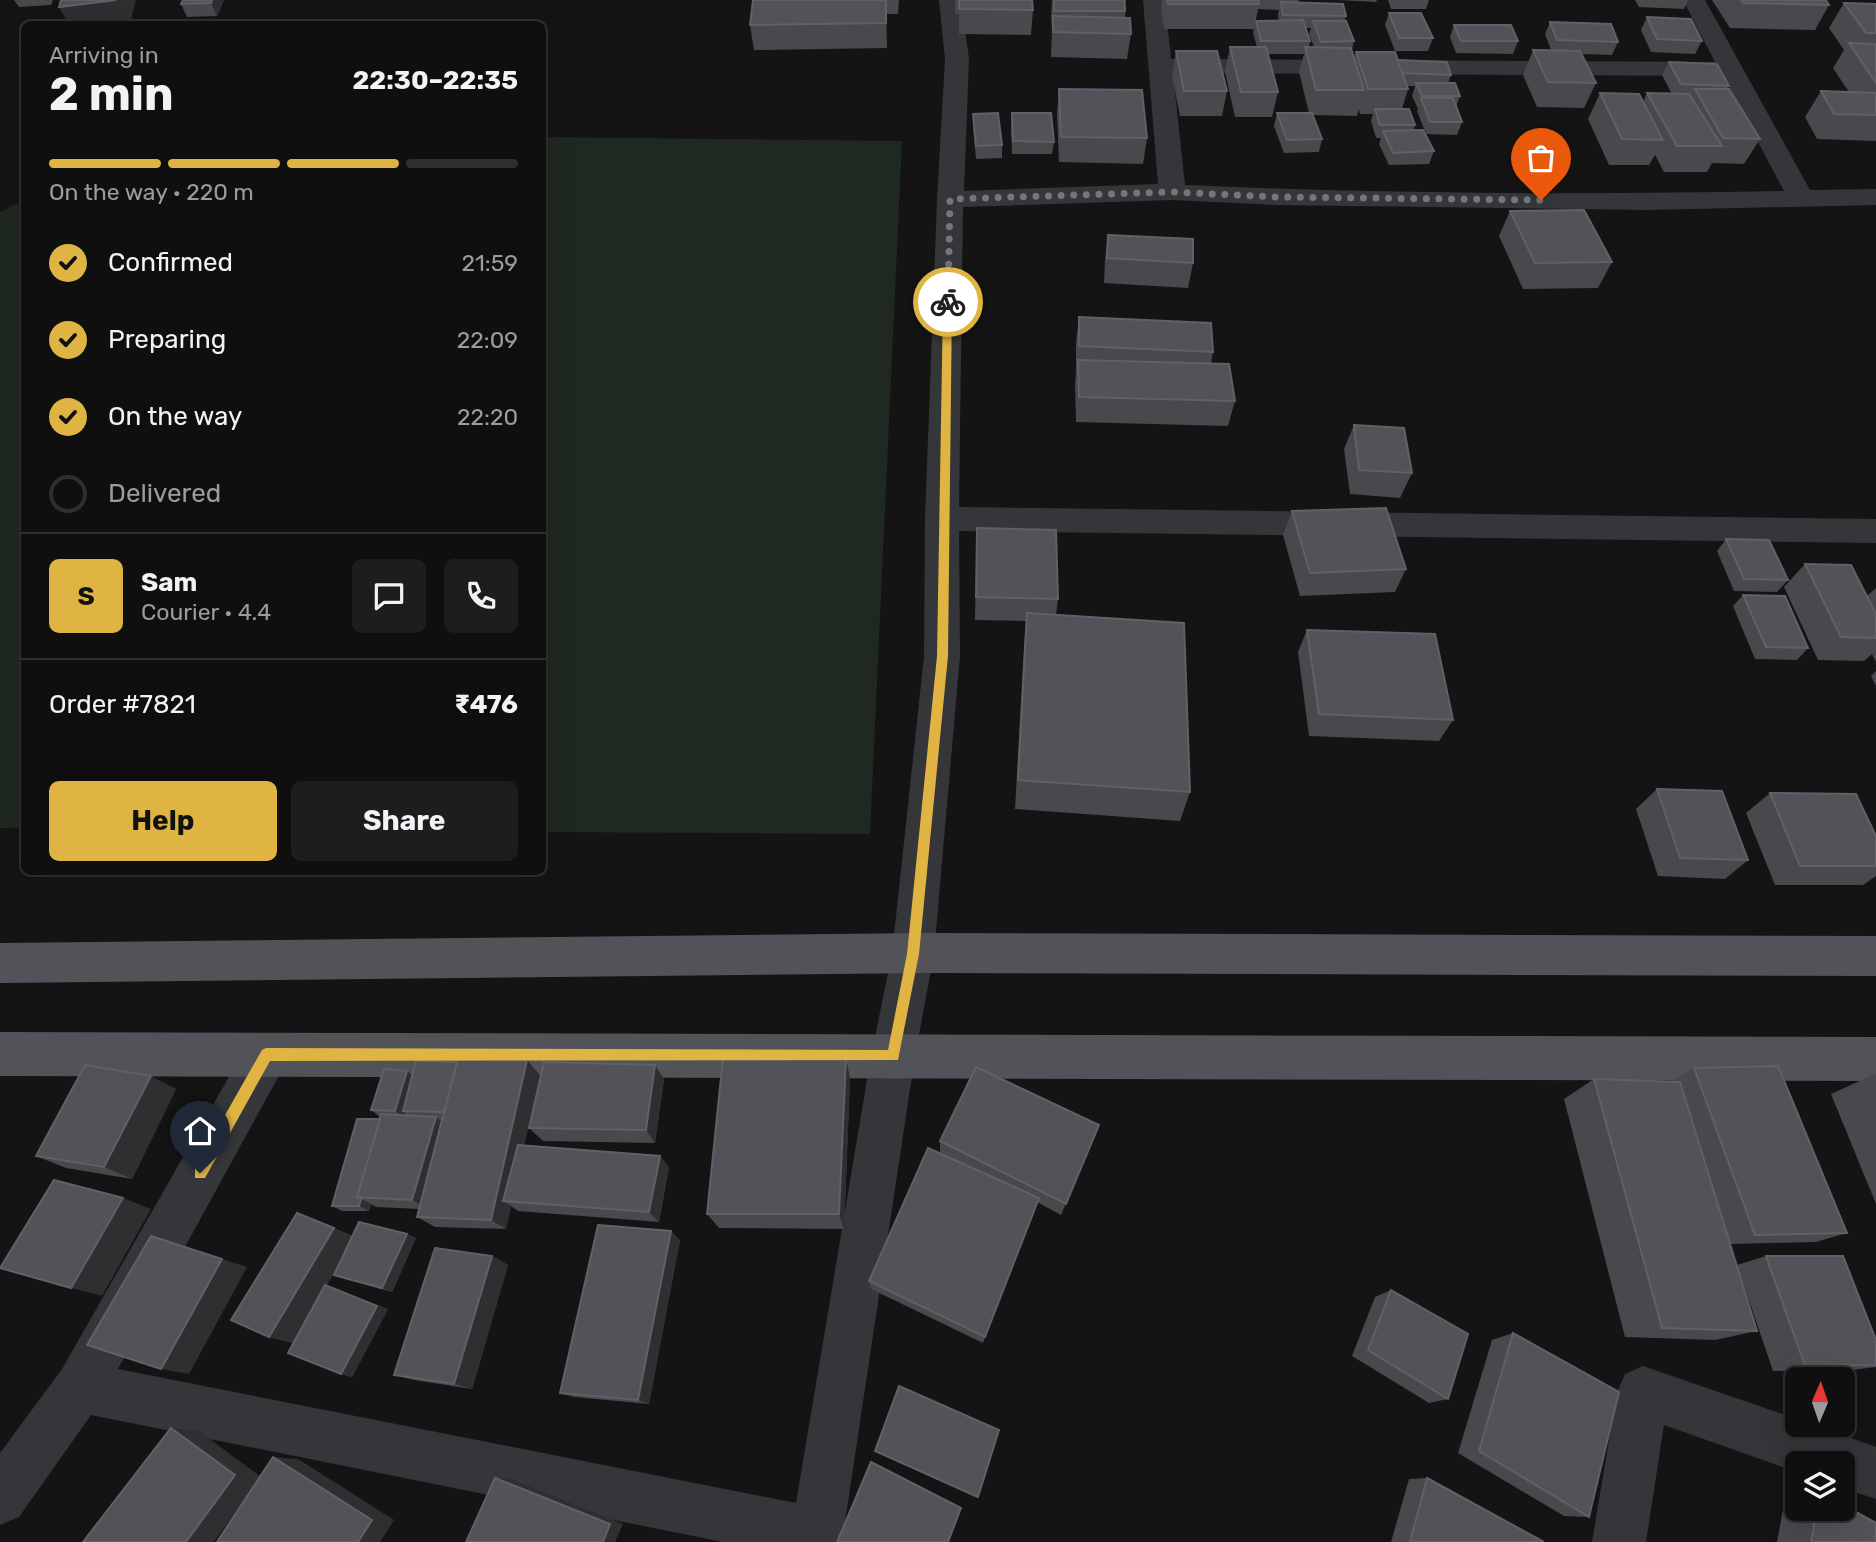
<!DOCTYPE html>
<html lang="en">
<head>
<meta charset="utf-8">
<style>
  body { margin:0; font-family:Rubik,sans-serif; background:#1d1d1e; color:#f1f3f6; height:100vh; display:flex; flex-direction:column; font-size:26px; white-space:nowrap }
  * { box-sizing:border-box; margin:0 }
  p { font-size:23px; color:#9b9c9f }
  .icon { flex:none; width:38px; height:38px; fill:none; stroke:currentColor; stroke-width:2; stroke-linecap:round; stroke-linejoin:round }
  .map { position:relative; flex:1; overflow:hidden }
  .drawer { position:absolute; left:21px; top:21px; width:525px; height:854px; display:flex; flex-direction:column; background:#0f0f10; border-radius:10px; box-shadow:0 7px 28px #0002,0 0 0 2px #2f2f30 }
  .drawer>* { flex:none }
  .needle { width:46px; rotate:2deg }
  .controls { position:absolute; left:1785px; top:1367px; display:grid; gap:14px }
  .controls a { display:grid; place-items:center; width:70px; height:70px; border-radius:10px; background:#0f0f10; box-shadow:0 7px 28px #0002,0 0 0 2px #2f2f30; font-size:35px }
  .pin { position:absolute; display:grid; place-items:center; width:60px; height:60px; color:#fff; margin:-72px -30px; border-radius:50% 50% 50% 0; rotate:-45deg; box-shadow:0 0 7px #0007 }
  .pin .icon { rotate:45deg }
  .courier { position:absolute; display:grid; place-items:center; width:70px; height:70px; margin:-35px; border:5px solid #dfb442; border-radius:50%; background:#fff; color:#222; box-shadow:0 2px 9px #0007 }
  .summary em { font-style:normal; font-weight:700 }
  .summary div { display:flex; flex-direction:column-reverse }
  .summary { display:flex; align-items:center; justify-content:space-between; height:119px; padding:0 28px }
  h1 { font-size:46px; font-weight:700; line-height:52px }
  .bar { display:grid; grid-template-columns:repeat(4,1fr); gap:10px 7px; align-content:center; height:84px; padding:0 28px }
  .bar i { height:9px; border-radius:5px; background:#2f2f30 }
  .bar .active { background:#dfb442 }
  .bar p { grid-column:span 4 }
  .line { display:flex; align-items:center; gap:18px; padding:0 28px; border-top:2px solid #2f2f30 }
  .line div { flex:1 }
  .round { display:grid; place-items:center; flex:none; width:74px; height:74px; border-radius:10px; background:#1d1d1e }
  ol { padding:0 28px; list-style:none }
  li { display:flex; align-items:center; gap:21px; height:77px }
  li p { margin-inline-start:auto }
  li .icon { padding:7px; border-radius:50%; background:#dfb442; color:#111; stroke-width:4 }
  li:last-child { color:#9b9c9f }
  li i { width:38px; height:38px; border:4px solid #2f2f30; border-radius:50% }
  .action { display:flex; gap:14px; margin-top:auto; padding:14px 28px }
  .action a { flex:1; height:80px; border-radius:10px; background:#dfb442; color:#111; font-size:28px; font-weight:700; line-height:80px; text-align:center }
  .action a+a { background:#1d1d1e; color:#f1f3f6 }
  .map>svg:first-child { display:block }
</style>
</head>
<body>
<div class="map">
<svg width="1876" height="1542" viewBox="0 0 1876 1542">
  <rect width="100%" height="100%" fill="#141415"/>
  <g fill="#202822">
    <path d="M543,137L902,141L870,834L543,832Z"/>
    <path d="M24,200V828H0V212Z"/>
  </g>
  <g fill="none" stroke-linecap="round" stroke-linejoin="round">
    <g fill="#35363a" fill-rule="evenodd">
      <path d="M939,0H961L969,59L964,191L1158,184L1143,0H1165L1171,59L1715,62L1683,0H1705L1810,190L1876,189V205L1647,210L1277,205L1172,200L963,207L959,507L1876,519V543L959,531L960,656L934,954L915,1056L842,1542H723L91,1415L19,1517L0,1525V1453L62,1369L250,1040L266,1033L282,1040L288,1055L282,1070L118,1369L796,1503L871,1056L892,954L924,656L925,519L937,199L945,59ZM1173,73L1723,76L1784,191C1584,195 1384,194 1185,185Z"/>
      <path d="M1643,1366L1797,1419V1424H1812L1876,1447V1499L1843,1488V1463H1797V1472L1664,1425L1646,1542H1592L1617,1392L1625,1374Z"/>
    </g>
    <g fill="#525359" fill-rule="evenodd">
      <path d="M926,933L1876,936V976L926,973L0,983V943Z"/>
      <path d="M0,1032L1876,1037V1081L0,1076Z"/>
    </g>
  </g>
  <g fill="#48484d" fill-rule="evenodd">
    <path d="M14,0H53L51,5L19,7Z"/>
    <path d="M224,0L217,16L187,17L181,4Z"/>
    <path d="M753,0H899L898,14H887V48L754,50L750,25Z"/>
    <path d="M955,0L1033,10L1031,35L959,34V14H955Z"/>
    <path d="M1052,0H1126L1125,18L1131,34L1127,59L1051,57L1052,30L1051,17Z"/>
    <path d="M1162,0H1299L1298,3L1346,16L1345,21L1354,41L1352,49L1354,58L1356,52L1397,60L1451,75L1448,83L1460,96L1456,107L1462,122L1457,135L1426,134L1434,151L1429,164L1389,165L1379,144L1381,138H1376L1371,121L1373,114H1360L1359,109L1357,116L1313,115L1322,139L1319,152L1284,153L1274,126L1277,113H1309L1299,72L1304,54H1267L1278,92L1272,117H1235L1225,72L1230,47H1257L1253,33L1256,21H1279L1278,15L1279,10L1258,9L1254,29H1164L1161,10ZM1306,28H1311L1309,34L1314,47H1309L1310,41ZM1407,86H1415L1412,96L1418,109L1417,111L1426,134L1414,130L1415,125L1402,109L1408,89Z"/>
    <path d="M1337,0H1377L1376,2Z"/>
    <path d="M1388,0H1429L1426,9H1391Z"/>
    <path d="M1635,0H1688L1684,9L1639,7Z"/>
    <path d="M1712,0H1826L1829,5L1815,30L1730,28Z"/>
    <path d="M1844,3L1876,4V141L1817,139L1805,117L1821,91L1849,92L1833,68L1844,50L1829,28Z"/>
    <path d="M1389,13L1433,38L1428,51H1395L1385,25Z"/>
    <path d="M1647,17L1702,41L1695,54L1651,52L1641,30Z"/>
    <path d="M1550,22L1618,42L1612,55L1581,54L1596,83L1584,108L1537,107L1523,75L1533,50H1551L1545,34Z"/>
    <path d="M1454,25L1518,41L1513,54L1456,53L1450,37Z"/>
    <path d="M1176,51L1227,91L1222,116H1180L1172,76Z"/>
    <path d="M1669,62L1729,86L1727,89L1760,139L1744,164L1712,163L1707,172H1664L1655,155L1649,165H1609L1588,119L1600,93L1643,102L1647,93L1672,94L1662,75Z"/>
    <path d="M1059,89L1147,138L1143,164L1059,162L1057,114Z"/>
    <path d="M1012,113L1054,142L1052,154H1012L1011,126Z"/>
    <path d="M973,114L1002,145V158L976,159L973,127Z"/>
    <path d="M1510,211L1612,262L1598,288L1523,289L1499,236Z"/>
    <path d="M1108,235L1193,263L1188,288L1104,283L1105,260Z"/>
    <path d="M1079,317L1213,352L1211,363L1235,401L1228,426L1076,422L1075,385L1076,371V342Z"/>
    <path d="M1354,425L1412,473L1400,498L1350,494L1344,449Z"/>
    <path d="M1292,511L1406,569L1395,592L1300,596L1283,535Z"/>
    <path d="M977,528L1058,599L1056,615L1190,792L1180,821L1015,809L1024,646L1026,621L975,620Z"/>
    <path d="M1726,539L1788,580L1777,592L1734,591L1717,551Z"/>
    <path d="M1805,564L1867,596L1876,588V662L1872,654L1864,661L1818,660L1784,587Z"/>
    <path d="M1743,595L1808,648L1797,660L1755,659L1733,606Z"/>
    <path d="M1307,630L1453,720L1439,741L1309,736L1298,652Z"/>
    <path d="M1876,671V686L1871,676Z"/>
    <path d="M1657,789L1748,860L1725,879L1658,876L1636,809Z"/>
    <path d="M1770,793L1876,836V876L1863,885H1775L1746,813Z"/>
    <path d="M846,1058L850,1079L844,1229L719,1228L707,1214Z"/>
    <path d="M527,1060L540,1075L524,1145L669,1167L659,1222L518,1211L511,1206L506,1229L435,1227L417,1217L419,1209L376,1207L371,1204L369,1211H342L332,1206L380,1119V1117L371,1110L407,1071L413,1076L457,1062Z"/>
    <path d="M1694,1068L1847,1233L1816,1242L1730,1244L1757,1331L1715,1340L1625,1337L1564,1099L1594,1079L1670,1082Z"/>
    <path d="M1875,1074H1876V1204L1831,1094Z"/>
    <path d="M664,1079L655,1143L543,1141L529,1128Z"/>
    <path d="M176,1089L132,1179L66,1168L36,1156Z"/>
    <path d="M1099,1125L1061,1215L1037,1202L983,1343L871,1289L869,1281L940,1153V1141Z"/>
    <path d="M334,1228L352,1236L407,1234L416,1238L392,1292L345,1279L334,1275L341,1262L326,1286L388,1309L352,1377L341,1374L293,1343L269,1337Z"/>
    <path d="M680,1240L649,1404L574,1397L560,1393Z"/>
    <path d="M492,1256L508,1265L472,1389L414,1380L394,1375Z"/>
    <path d="M1766,1256L1876,1340V1367L1852,1370L1773,1371L1737,1265Z"/>
    <path d="M1391,1290L1448,1399L1429,1403L1352,1356L1375,1297Z"/>
    <path d="M1513,1333L1589,1517L1564,1516L1458,1453L1492,1340Z"/>
    <path d="M875,1451L978,1497L977,1498L878,1453Z"/>
    <path d="M1427,1478L1544,1542H1391L1409,1479Z"/>
    <path d="M1797,1492V1508H1843L1876,1542H1777L1786,1493Z"/>
  </g>
  <g fill="#2f2f32">
    <path d="M116,0H136L130,24H69L59,7Z"/>
    <path d="M212,0H224L217,16L211,3Z"/>
    <path d="M886,0L887,20V48L886,23Z"/>
    <path d="M846,1058L850,1079L844,1229L839,1214Z"/>
    <path d="M527,1060L540,1075L512,1201H503L511,1206L506,1229L491,1220Z"/>
    <path d="M655,1065L664,1079L655,1143L646,1130Z"/>
    <path d="M407,1071L416,1078L403,1111L405,1113L404,1117L395,1111Z"/>
    <path d="M151,1076L176,1089L132,1179L104,1167Z"/>
    <path d="M436,1117L452,1129L430,1210L412,1200Z"/>
    <path d="M660,1156L669,1167L659,1222L649,1212Z"/>
    <path d="M123,1198L151,1209L102,1296L71,1288Z"/>
    <path d="M361,1199L371,1204L369,1211L359,1206Z"/>
    <path d="M334,1228L355,1237L326,1286L388,1309L352,1377L341,1374L293,1343L269,1337Z"/>
    <path d="M671,1231L680,1240L649,1404L638,1400Z"/>
    <path d="M407,1234L416,1238L392,1292L382,1288Z"/>
    <path d="M492,1256L508,1265L472,1389L454,1384Z"/>
    <path d="M222,1259L247,1267L189,1374L161,1369Z"/>
    <path d="M171,1428L199,1431L261,1477L214,1542H186Z"/>
    <path d="M273,1457L298,1459L394,1520L380,1542H358Z"/>
    <path d="M495,1478L512,1479L623,1524L615,1542H603Z"/>
  </g>
  <g fill="#525358" stroke="#606066" stroke-width="2">
    <path d="M61,0H116L59,7Z"/>
    <path d="M183,0H212L211,3L181,4Z"/>
    <path d="M753,0H886V23L750,25Z"/>
    <path d="M959,0H1032L1033,10L959,9Z"/>
    <path d="M1054,0H1124L1125,11H1054Z"/>
    <path d="M1167,0H1258L1259,4H1168Z"/>
    <path d="M1741,0H1826L1829,5L1743,3Z"/>
    <path d="M1281,2L1343,4L1346,16L1283,15Z"/>
    <path d="M1844,3L1876,4V33H1866Z"/>
    <path d="M1389,13H1421L1433,38H1399Z"/>
    <path d="M1053,16L1130,18L1131,34L1053,32Z"/>
    <path d="M1647,17L1691,19L1702,41L1657,39Z"/>
    <path d="M1303,20L1310,41H1261L1256,21Z"/>
    <path d="M1313,21H1346L1354,41L1321,42Z"/>
    <path d="M1550,22L1611,24L1618,42L1557,40Z"/>
    <path d="M1454,25H1511L1518,41H1461Z"/>
    <path d="M1849,43L1876,44V83Z"/>
    <path d="M1230,47H1266L1278,92H1241Z"/>
    <path d="M1305,47L1351,48L1364,90H1316Z"/>
    <path d="M1533,50L1580,51L1596,83L1548,82Z"/>
    <path d="M1176,51H1217L1227,91H1184Z"/>
    <path d="M1356,52H1395L1408,89H1368Z"/>
    <path d="M1397,60L1447,62L1451,75L1402,73Z"/>
    <path d="M1669,62L1717,64L1729,86L1681,84Z"/>
    <path d="M1416,83H1455L1460,96H1422Z"/>
    <path d="M1059,89L1142,90L1147,138L1061,137Z"/>
    <path d="M1695,89H1729L1760,139L1723,138Z"/>
    <path d="M1821,91L1876,93V115L1834,114Z"/>
    <path d="M1600,93L1639,94L1663,140L1622,139Z"/>
    <path d="M1647,93L1689,94L1722,146H1677Z"/>
    <path d="M1421,98H1453L1462,122H1430Z"/>
    <path d="M1375,109H1409L1415,125H1380Z"/>
    <path d="M998,113L1002,145L976,146L973,114Z"/>
    <path d="M1012,113H1051L1054,142L1013,141Z"/>
    <path d="M1277,113H1312L1322,139L1287,140Z"/>
    <path d="M1423,130L1434,151L1393,153L1383,131Z"/>
    <path d="M1584,210L1612,262L1535,263L1510,211Z"/>
    <path d="M1108,235L1193,239V263L1107,258Z"/>
    <path d="M1079,317L1211,323L1213,352L1079,346Z"/>
    <path d="M1078,360L1229,364L1235,401L1079,397Z"/>
    <path d="M1354,425L1404,428L1412,473L1359,470Z"/>
    <path d="M1386,508L1406,569L1310,573L1292,511Z"/>
    <path d="M977,528L1056,530L1058,599L976,597Z"/>
    <path d="M1726,539L1769,540L1788,580L1744,579Z"/>
    <path d="M1805,564L1851,565L1876,614V638L1841,637Z"/>
    <path d="M1743,595L1785,596L1808,648L1766,647Z"/>
    <path d="M1027,613L1184,623L1190,792L1018,780Z"/>
    <path d="M1307,630L1435,634L1453,720L1319,714Z"/>
    <path d="M1657,789L1722,791L1748,860L1680,858Z"/>
    <path d="M1770,793L1856,794L1876,836V866H1800Z"/>
    <path d="M458,1058L527,1060L491,1220L417,1217Z"/>
    <path d="M723,1058H846L839,1214H707Z"/>
    <path d="M416,1061L457,1062L444,1112L403,1111Z"/>
    <path d="M544,1062L655,1065L646,1130L529,1128Z"/>
    <path d="M85,1065L151,1076L104,1167L36,1156Z"/>
    <path d="M1778,1066L1847,1233L1755,1235L1694,1068Z"/>
    <path d="M976,1067L1099,1125L1066,1204L940,1141Z"/>
    <path d="M384,1069L407,1071L395,1111L371,1110Z"/>
    <path d="M1594,1079L1680,1082L1757,1331L1662,1328Z"/>
    <path d="M381,1114L436,1117L412,1200L357,1197Z"/>
    <path d="M357,1119H380L357,1197L361,1199L359,1206H332Z"/>
    <path d="M518,1145L660,1156L649,1212L503,1201Z"/>
    <path d="M928,1148L1039,1198L985,1337L869,1281Z"/>
    <path d="M54,1180L123,1198L71,1288L0,1268Z"/>
    <path d="M297,1213L334,1228L269,1337L231,1320Z"/>
    <path d="M359,1222L407,1234L382,1288L334,1275Z"/>
    <path d="M598,1225L671,1231L638,1400L560,1393Z"/>
    <path d="M151,1236L222,1259L161,1369L87,1345Z"/>
    <path d="M435,1248L492,1256L454,1384L394,1375Z"/>
    <path d="M1766,1256H1843L1876,1340V1365L1805,1366Z"/>
    <path d="M325,1285L377,1306L341,1374L288,1353Z"/>
    <path d="M1391,1290L1468,1334L1448,1399L1368,1350Z"/>
    <path d="M1513,1333L1619,1392L1589,1517L1479,1451Z"/>
    <path d="M899,1386L999,1430L978,1497L875,1451Z"/>
    <path d="M171,1428L235,1475L186,1542H83Z"/>
    <path d="M273,1457L372,1520L358,1542H217Z"/>
    <path d="M871,1462L961,1508L948,1542H837Z"/>
    <path d="M495,1478L610,1524L603,1542H466Z"/>
    <path d="M1427,1478L1544,1542H1410Z"/>
    <path d="M1843,1505L1876,1523V1542H1811L1817,1508H1843Z"/>
  </g>
  <path fill="#dfb442" d="M948,300L952,302L948,656L919,954L898,1060L270,1061L205,1178H195V1168L262,1050L266,1048L888,1050L907,954L937,656L943,302Z"/>
  <g fill="none" stroke-linecap="round" stroke-linejoin="round">
    <path stroke="#74767c" stroke-width="7" stroke-dasharray="0 12.6" d="M948,302L950,199L1172,192L1277,197L1541,200"/>
  </g>
</svg>
<div class="controls">
<a><svg class="needle" viewBox="-14 -14 28 28"><path d="M0-13l5 13h-10z" fill="#e53935"/><path d="M0 13l5-13h-10z" fill="#9b9c9f"/></svg></a>
<a><svg class="icon" aria-label="layers" viewBox="0 0 24 24"><path d="M12 4l9 5-9 5-9-5zM3 14l9 5 9-5"/></svg></a>
</div>
<div class="pin" style="left:1541px;top:200px;background:#ea580c"><svg class="icon" aria-label="bag" viewBox="0 0 24 24"><path d="M5 8h14l-1 12H6zM9 8a3 3 0 0 1 6 0"/></svg></div>
<div class="pin" style="left:200px;top:1173px;background:#1f2937"><svg class="icon" aria-label="home" viewBox="0 0 24 24"><path d="M3 11l9-7 9 7M6 9v11h12V9"/></svg></div>
<div class="courier" style="left:948px;top:302px"><svg class="icon" aria-label="bike" viewBox="0 0 24 24"><circle cx="6" cy="16" r="4"/><circle cx="18" cy="16" r="4"/><path d="M6 16l4-8h5l3 8M10 8l3 8H6M13 5h3"/></svg></div>
<section class="drawer">
<div class="summary"><div><h1>2 min</h1><p>Arriving in</p></div><em>22:30–22:35</em></div>
<div class="bar"><i class="active"></i><i class="active"></i><i class="active"></i><i></i><p>On the way · 220 m</p></div>
<ol>
<li><svg class="icon" aria-label="check" viewBox="0 0 24 24"><path d="M5 12l5 5 9-10"/></svg>Confirmed<p>21:59</p></li>
<li><svg class="icon" aria-label="check" viewBox="0 0 24 24"><path d="M5 12l5 5 9-10"/></svg>Preparing<p>22:09</p></li>
<li><svg class="icon" aria-label="check" viewBox="0 0 24 24"><path d="M5 12l5 5 9-10"/></svg>On the way<p>22:20</p></li>
<li><i></i>Delivered</li>
</ol>
<div class="line" style="height:126px"><b class="round" style="background:#dfb442;color:#111">S</b><div><b>Sam</b><p>Courier · 4.4</p></div><a class="round"><svg class="icon" aria-label="chat" viewBox="0 0 24 24"><path d="M4 5h16v11H9l-5 4z"/></svg></a><a class="round"><svg class="icon" aria-label="phone" viewBox="0 0 24 24"><path d="M5 4h4l2 5-3 2q2 4 5 5l2-3 5 2v4C11 20 4 13 5 4z"/></svg></a></div>
<div class="line" style="height:91px"><div>Order #7821</div><b>₹476</b></div>
<div class="action"><a>Help</a><a>Share</a></div>
</section>
</div>
</body>
</html>
